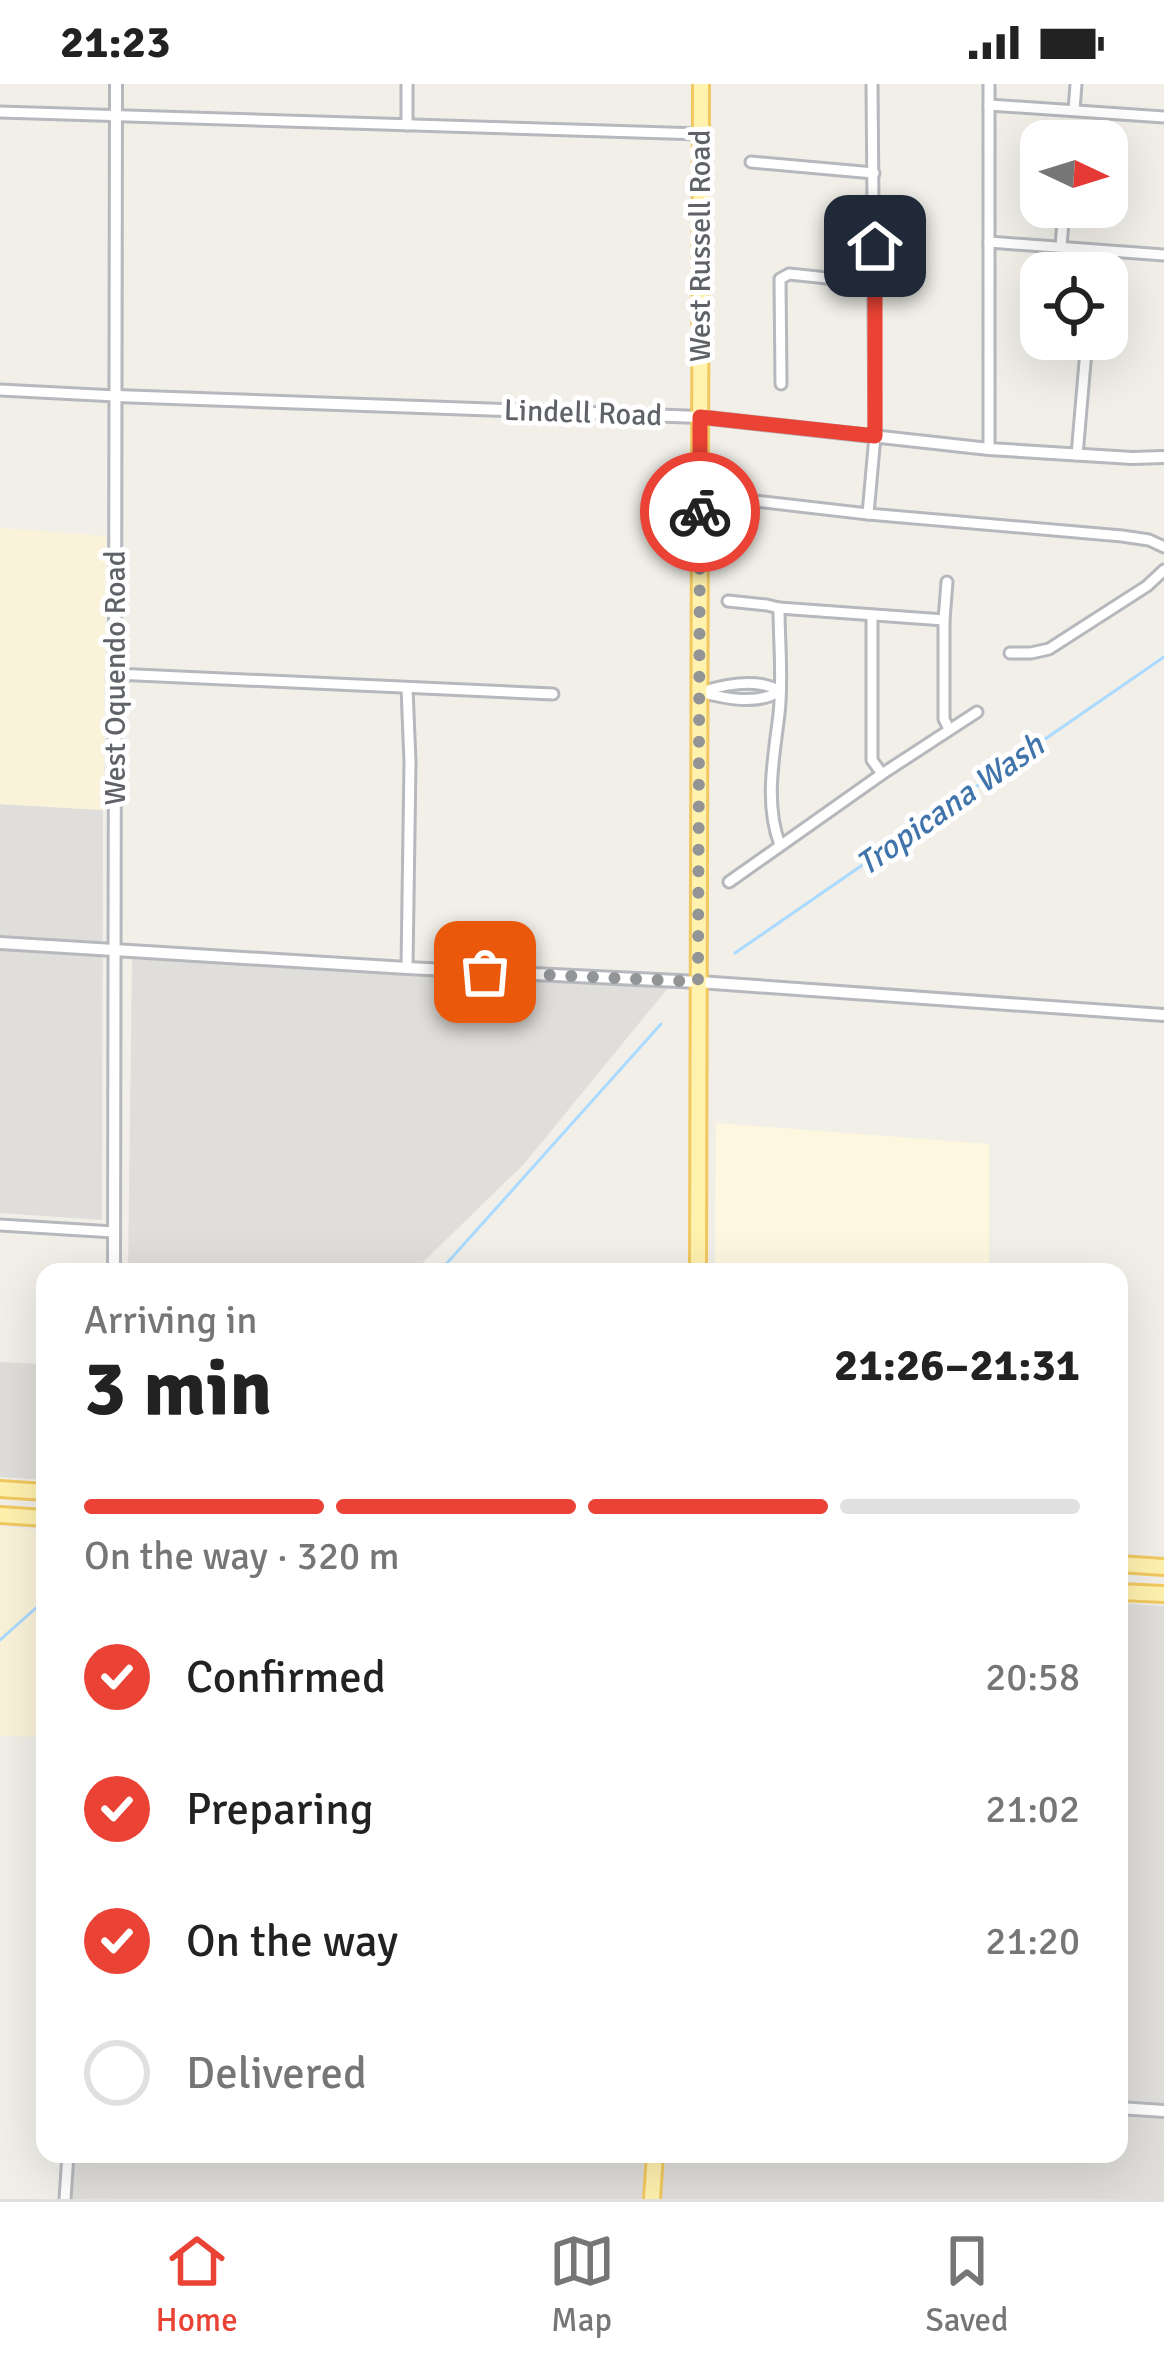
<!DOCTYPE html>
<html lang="en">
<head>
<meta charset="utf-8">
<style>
  body { margin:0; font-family:Signika,sans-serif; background:#f6f6f6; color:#222; height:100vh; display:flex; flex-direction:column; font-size:45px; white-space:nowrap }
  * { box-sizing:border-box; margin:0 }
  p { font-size:39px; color:#767676 }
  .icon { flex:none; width:66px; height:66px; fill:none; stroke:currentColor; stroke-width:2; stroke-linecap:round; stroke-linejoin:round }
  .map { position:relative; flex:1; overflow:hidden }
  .panel { position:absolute; left:36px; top:1179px; width:1092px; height:900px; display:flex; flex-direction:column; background:#fff; border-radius:24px; box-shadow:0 12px 48px #0002 }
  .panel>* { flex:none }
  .needle { width:78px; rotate:94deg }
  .fabs { position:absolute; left:1020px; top:36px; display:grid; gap:24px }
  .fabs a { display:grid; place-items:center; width:108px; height:108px; border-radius:24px; background:#fff; box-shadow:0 12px 48px #0002; font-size:60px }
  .pin { position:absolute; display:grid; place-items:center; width:102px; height:102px; color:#fff; margin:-51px; border-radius:24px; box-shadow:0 6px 18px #0006 }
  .courier { position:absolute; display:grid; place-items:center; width:120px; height:120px; margin:-60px; border:9px solid #ea4335; border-radius:50%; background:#fff; color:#222; box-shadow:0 3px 15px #0007 }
  .head em { font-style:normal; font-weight:700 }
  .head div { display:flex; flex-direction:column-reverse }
  .head { display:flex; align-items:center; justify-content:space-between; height:204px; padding:0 48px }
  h1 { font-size:78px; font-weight:700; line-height:90px }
  .bar { display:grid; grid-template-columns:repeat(4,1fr); gap:18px 12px; align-content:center; height:144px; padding:0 48px }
  .bar i { height:15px; border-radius:9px; background:#e0e0e0 }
  .bar .active { background:#ea4335 }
  .bar p { grid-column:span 4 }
  ol { padding:0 48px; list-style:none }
  li { display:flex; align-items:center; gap:36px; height:132px }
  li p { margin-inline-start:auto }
  li .icon { padding:12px; border-radius:50%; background:#ea4335; color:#fff; stroke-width:4 }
  li:last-child { color:#767676 }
  li i { width:66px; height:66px; border:6px solid #e0e0e0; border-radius:50% }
  .status { display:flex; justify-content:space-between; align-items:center; height:84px; padding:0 60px; background:#fff; direction:ltr }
  .status svg { height:33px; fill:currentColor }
  .tabs { display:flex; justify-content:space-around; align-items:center; height:168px; border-top:3px solid #e0e0e0; background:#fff; font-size:33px; color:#767676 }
  .tabs a { display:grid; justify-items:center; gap:6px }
  .tabs .active { color:#ea4335 }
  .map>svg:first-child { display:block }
</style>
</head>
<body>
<div class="status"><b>21:23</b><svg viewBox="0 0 49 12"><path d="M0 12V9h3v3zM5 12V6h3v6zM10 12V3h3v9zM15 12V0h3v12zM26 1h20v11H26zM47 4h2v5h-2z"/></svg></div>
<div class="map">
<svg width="1164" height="2115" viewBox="0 0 1164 2115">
  <rect width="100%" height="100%" fill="#f1efe8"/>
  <path fill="#fef7e0" d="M716,1039L989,1060V1188H715Z"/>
  <g fill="#e0deda">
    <path d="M0,720L103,726L102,1136L0,1129Z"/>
    <path d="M132,875L672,899L524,1080L413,1188H128Z"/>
    <path d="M0,1278L45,1280V1396L0,1393Z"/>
    <path d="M1119,1519L1164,1522V2115H65L68,2070H1119Z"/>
  </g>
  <g fill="#fbf3d9">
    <path d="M0,444L106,452L103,726L0,720Z"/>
    <path d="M0,1443L45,1446V1653L0,1652Z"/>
  </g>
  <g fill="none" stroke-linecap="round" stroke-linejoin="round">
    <g stroke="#aadaff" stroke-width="3">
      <path d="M735,869L1164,573"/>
      <path d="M439,1188L661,940"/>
      <path d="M0,1556L45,1516"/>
    </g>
    <g stroke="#b5b8bc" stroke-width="15">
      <g id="minor">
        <path d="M407,0V41"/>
        <path d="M989,21L1164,33"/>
        <path d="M1074,26L1076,0"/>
        <path d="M0,28L701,50"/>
        <path d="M751,78L874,89"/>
        <path d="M989,158L1164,171"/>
        <path d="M1061,163L1064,123"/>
        <path d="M781,300L780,195L789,190L875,199"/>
        <path d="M0,306L116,312"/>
        <path d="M989,365V0"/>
        <path d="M1077,371L1087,255"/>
        <path d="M755,417L868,430L1122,452L1149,456L1164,463"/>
        <path d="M868,430L875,352L872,0"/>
        <path d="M947,498L944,536V635L949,645"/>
        <path d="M728,517L767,521L779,524L944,536"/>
        <path d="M779,524C779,559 783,595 779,630C774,673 764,719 780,761"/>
        <path d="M872,531V676L882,690"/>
        <path d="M1010,569H1031L1049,565L1147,502L1164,486"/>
        <path d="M115,590L553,610"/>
        <path d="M704,607C727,600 758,594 780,607"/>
        <path d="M699,608C724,614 757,622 780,607"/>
        <path d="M729,798L882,690L977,628"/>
        <path d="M407,884L410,678L407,604"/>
        <path d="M0,1141L114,1148"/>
        <path d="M65,2115L68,2070"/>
      </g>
    </g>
    <g stroke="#b5b8bc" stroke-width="16">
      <g id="tertiary">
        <path d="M116,312L700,333L989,365L1132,374L1164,373"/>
        <path d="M0,859L407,884L699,898L1164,931"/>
        <path d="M114,1188L116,0"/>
        <path d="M1119,2024L1164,2027"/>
      </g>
    </g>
    <g stroke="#f2c960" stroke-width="20">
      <g id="primary">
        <path d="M698,1188L701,0"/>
        <path d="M0,1405L45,1408"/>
        <path d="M0,1431L45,1434"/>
        <path d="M1119,1480L1164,1483"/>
        <path d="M1119,1508L1164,1510"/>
        <path d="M652,2115L655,2070"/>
      </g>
    </g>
    <use href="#minor" stroke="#fff" stroke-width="9"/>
    <use href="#tertiary" stroke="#fff" stroke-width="10"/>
    <use href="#primary" stroke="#fff2af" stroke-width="14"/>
  </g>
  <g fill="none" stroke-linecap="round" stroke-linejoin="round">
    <path stroke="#929495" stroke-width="12" stroke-dasharray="0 21.6" d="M485,888L698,898L700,428"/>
    <path stroke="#ea4335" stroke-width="15" d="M700,428V333L875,352V162"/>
  </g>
  <g text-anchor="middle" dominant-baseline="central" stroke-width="10" stroke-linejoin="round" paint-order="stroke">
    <g font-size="30" fill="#5f6368" stroke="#fff">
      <text transform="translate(700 162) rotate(-90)">West Russell Road</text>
      <text transform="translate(583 329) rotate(2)">Lindell Road</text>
      <text transform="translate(115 594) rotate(-90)">West Oquendo Road</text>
    </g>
    <g font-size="33" font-style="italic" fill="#4174aa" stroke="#fff">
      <text transform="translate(950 721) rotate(-35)">Tropicana Wash</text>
    </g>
  </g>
</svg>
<div class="fabs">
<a><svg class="needle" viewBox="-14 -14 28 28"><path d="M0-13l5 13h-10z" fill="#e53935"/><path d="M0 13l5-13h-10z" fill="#767676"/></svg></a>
<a><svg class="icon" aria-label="locate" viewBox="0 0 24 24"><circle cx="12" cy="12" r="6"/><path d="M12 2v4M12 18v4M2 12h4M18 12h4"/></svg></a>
</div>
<div class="pin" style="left:485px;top:888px;background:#ea580c"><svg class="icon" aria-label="bag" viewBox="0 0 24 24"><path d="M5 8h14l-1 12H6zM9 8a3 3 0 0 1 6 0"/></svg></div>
<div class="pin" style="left:875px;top:162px;background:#1f2937"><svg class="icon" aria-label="home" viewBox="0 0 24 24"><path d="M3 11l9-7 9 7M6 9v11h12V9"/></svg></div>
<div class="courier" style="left:700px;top:428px"><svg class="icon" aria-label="bike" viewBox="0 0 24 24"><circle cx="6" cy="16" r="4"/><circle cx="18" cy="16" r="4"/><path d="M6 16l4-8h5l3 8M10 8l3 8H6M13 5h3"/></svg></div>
<section class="panel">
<div class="head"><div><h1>3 min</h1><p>Arriving in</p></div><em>21:26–21:31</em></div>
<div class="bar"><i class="active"></i><i class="active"></i><i class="active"></i><i></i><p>On the way · 320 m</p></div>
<ol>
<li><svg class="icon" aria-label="check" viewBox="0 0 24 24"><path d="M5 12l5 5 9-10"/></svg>Confirmed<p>20:58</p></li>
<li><svg class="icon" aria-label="check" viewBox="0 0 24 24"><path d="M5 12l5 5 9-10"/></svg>Preparing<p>21:02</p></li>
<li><svg class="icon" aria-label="check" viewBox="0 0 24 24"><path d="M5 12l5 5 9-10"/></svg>On the way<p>21:20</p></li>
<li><i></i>Delivered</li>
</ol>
</section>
</div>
<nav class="tabs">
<a class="active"><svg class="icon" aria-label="home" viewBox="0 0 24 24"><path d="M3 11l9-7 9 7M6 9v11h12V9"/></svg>Home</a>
<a><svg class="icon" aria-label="map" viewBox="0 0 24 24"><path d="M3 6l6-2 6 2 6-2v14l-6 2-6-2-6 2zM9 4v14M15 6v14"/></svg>Map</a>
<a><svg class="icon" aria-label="saved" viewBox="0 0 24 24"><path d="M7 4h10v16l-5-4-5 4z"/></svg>Saved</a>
</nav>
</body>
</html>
